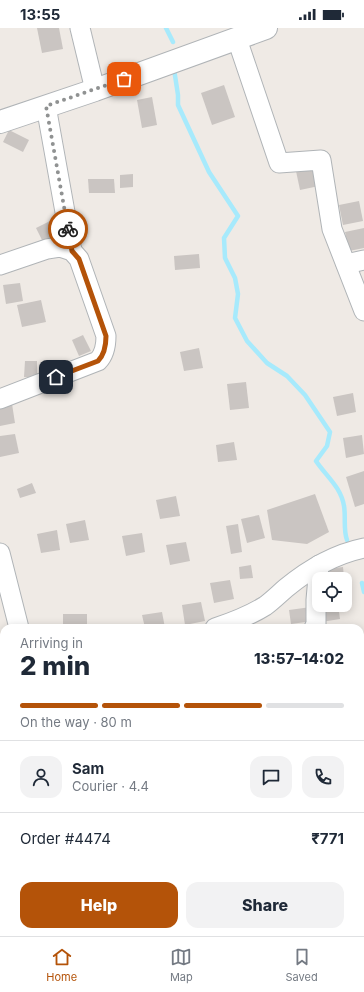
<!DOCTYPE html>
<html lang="en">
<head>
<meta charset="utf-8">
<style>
  body { margin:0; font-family:Inter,sans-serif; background:#f2f2f3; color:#1f2937; height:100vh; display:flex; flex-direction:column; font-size:15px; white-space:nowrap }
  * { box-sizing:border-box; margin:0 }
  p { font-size:13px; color:#747a83 }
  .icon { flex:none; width:22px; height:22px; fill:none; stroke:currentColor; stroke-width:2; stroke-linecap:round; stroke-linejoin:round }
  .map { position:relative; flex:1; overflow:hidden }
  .drawer { position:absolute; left:0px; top:596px; width:364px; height:312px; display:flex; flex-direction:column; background:#fff; border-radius:12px 12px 0 0; box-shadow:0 2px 10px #0003 }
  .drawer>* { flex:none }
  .fabs { position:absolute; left:312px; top:544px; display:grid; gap:8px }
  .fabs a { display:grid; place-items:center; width:40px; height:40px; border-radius:8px; background:#fff; box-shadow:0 2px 10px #0003; font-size:20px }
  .pin { position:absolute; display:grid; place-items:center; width:34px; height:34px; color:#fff; margin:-17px; border-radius:8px; box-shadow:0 2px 6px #0006 }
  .courier { position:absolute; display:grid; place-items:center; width:40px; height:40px; margin:-20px; border:3px solid #b45309; border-radius:50%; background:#fff; color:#222; box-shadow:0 1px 5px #0007 }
  .headline em { font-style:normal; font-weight:800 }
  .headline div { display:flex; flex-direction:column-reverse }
  .headline { display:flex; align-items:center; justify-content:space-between; height:68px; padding:0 20px }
  h1 { font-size:26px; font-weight:800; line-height:30px }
  .bar { display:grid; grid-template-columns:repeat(4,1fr); gap:6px 4px; align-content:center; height:48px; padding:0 20px }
  .bar i { height:5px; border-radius:3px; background:#e0e1e3 }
  .bar .selected { background:#b45309 }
  .bar p { grid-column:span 4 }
  .line { display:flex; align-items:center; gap:10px; padding:0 20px; border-top:1px solid #e0e1e3 }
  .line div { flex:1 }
  .round { display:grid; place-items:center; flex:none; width:42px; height:42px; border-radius:12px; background:#f2f2f3 }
  .button { display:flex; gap:8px; margin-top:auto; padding:8px 20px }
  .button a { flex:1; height:46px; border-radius:12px; background:#b45309; color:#fff; font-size:16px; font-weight:800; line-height:46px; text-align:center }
  .button a+a { background:#f2f2f3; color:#1f2937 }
  .status { display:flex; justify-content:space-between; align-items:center; height:28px; padding:0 20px; background:#fff; direction:ltr }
  .status svg { height:11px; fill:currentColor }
  .menu { display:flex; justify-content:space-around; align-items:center; height:56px; border-top:1px solid #e0e1e3; background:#fff; font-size:11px; color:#747a83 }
  .menu a { display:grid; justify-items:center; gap:2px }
  .menu .selected { color:#b45309 }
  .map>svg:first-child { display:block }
</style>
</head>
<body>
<div class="status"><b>13:55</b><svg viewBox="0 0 49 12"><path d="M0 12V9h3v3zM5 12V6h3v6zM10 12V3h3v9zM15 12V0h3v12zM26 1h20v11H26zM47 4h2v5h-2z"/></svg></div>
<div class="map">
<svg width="364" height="908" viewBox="0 0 364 908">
  <rect width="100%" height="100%" fill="#efeae5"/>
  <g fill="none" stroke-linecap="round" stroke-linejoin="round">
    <g stroke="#a7eafc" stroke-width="4.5">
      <path d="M166,0L173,14"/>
      <path d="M174,41L178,67V77L209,144L238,188L224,210L225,230L235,250L238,266L235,290L247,313L267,335L287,348L305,367L330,404L327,418L316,433C326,448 341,459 344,478C346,489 343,501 347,512"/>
      <path d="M362,555L364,564"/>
    </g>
  </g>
  <g fill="#cac5c2">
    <path d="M37,0H59L63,21L42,25Z"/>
    <path d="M224,57L235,89L212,97L201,65Z"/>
    <path d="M152,69L157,97L142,100L137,72Z"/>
    <path d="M9,102L29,112L23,124L3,114Z"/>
    <path d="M315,139L319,158L300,162L296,143Z"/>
    <path d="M133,146V159L120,160V147Z"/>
    <path d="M88,151H114L115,165H89Z"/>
    <path d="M359,173L363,193L343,197L339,177Z"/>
    <path d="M54,191L62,207L44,216L36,200Z"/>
    <path d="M364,200V220L349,223L345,204Z"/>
    <path d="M199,226L200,240L175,242L174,228Z"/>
    <path d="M20,255L23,273L6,276L3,257Z"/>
    <path d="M41,272L46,294L22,299L17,277Z"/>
    <path d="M83,307L91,323L79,328L72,312Z"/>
    <path d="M199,320L203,340L184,343L180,324Z"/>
    <path d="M25,333H37V350L24,349Z"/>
    <path d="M246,354L249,380L230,382L227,356Z"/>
    <path d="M353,365L356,384L337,388L333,369Z"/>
    <path d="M12,376L15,395L0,398V378Z"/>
    <path d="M15,406L19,425L0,429V408Z"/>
    <path d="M362,407L364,426L346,430L343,410Z"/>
    <path d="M234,414L237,432L218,434L216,417Z"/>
    <path d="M364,443V476L355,479L346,449Z"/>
    <path d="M32,455L36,465L20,470L17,461Z"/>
    <path d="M315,466L329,504L307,516L272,512L267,482Z"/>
    <path d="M176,468L180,488L160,491L156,472Z"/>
    <path d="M259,487L265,510L247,515L241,491Z"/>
    <path d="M85,492L89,512L70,515L66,496Z"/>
    <path d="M238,496L242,524L231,526L226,498Z"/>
    <path d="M57,502L60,522L41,525L37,506Z"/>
    <path d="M142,505L145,524L126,528L122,508Z"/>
    <path d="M186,514L190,533L170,537L166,517Z"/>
    <path d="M251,537L253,550L240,551L239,539Z"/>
    <path d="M343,539L344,550L328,551L327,541Z"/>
    <path d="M230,552L234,571L214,575L210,555Z"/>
    <path d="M201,574L205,593L185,597L182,577Z"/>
    <path d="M319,577H338L340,591L321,594Z"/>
    <path d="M311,579L313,593L291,596L289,582Z"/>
    <path d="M162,584L165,600H145L142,587Z"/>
    <rect x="63" y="586" width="24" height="14"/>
    <path d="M288,597L289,600H276L275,599Z"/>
    <rect x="0" y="612" width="3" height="19"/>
    <path d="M0,681H2L4,693V701L0,702Z"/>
    <path d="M364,709V730H361L360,710Z"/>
    <path d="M0,789H2L4,798V809L0,810Z"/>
    <rect x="16" y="904" width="11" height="4"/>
    <path d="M197,904H209L210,908H198Z"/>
  </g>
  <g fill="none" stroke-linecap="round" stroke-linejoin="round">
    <g stroke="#b0b4b7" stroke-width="21">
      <g id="minor">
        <path d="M80,0L95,62"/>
        <path d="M237,11L279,135L321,132L332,201L364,283"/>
        <path d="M46,78L72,223"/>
        <path d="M346,236L364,232"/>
        <path d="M0,237L47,221L60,219L72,223L79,231L106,308C106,317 105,326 98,333L0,371"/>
        <path d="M0,525L19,600"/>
        <path d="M215,600C233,594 249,588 265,578C272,573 279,566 286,560C309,541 335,526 364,520"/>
        <path d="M314,600L316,596V572L319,537"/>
        <path d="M0,665H4"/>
        <path d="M0,836L4,835"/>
      </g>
    </g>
    <g stroke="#b0b4b7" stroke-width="24">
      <path id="tertiary" d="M0,94L95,62L266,0"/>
    </g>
    <use href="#minor" stroke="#fff" stroke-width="19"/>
    <use href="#tertiary" stroke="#fff" stroke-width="22"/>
  </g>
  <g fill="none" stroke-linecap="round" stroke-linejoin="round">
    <path stroke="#909292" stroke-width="4" stroke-dasharray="0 7.2" d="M68,201L46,78L124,51"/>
    <path stroke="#b45309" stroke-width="5" d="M56,349L98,333C105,326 106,317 106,308L79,231L72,223L68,201"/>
  </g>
</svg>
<div class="fabs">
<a><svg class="icon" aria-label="locate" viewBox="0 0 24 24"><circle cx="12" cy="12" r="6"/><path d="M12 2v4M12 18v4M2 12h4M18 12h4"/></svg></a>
</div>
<div class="pin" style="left:124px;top:51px;background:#ea580c"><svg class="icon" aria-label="bag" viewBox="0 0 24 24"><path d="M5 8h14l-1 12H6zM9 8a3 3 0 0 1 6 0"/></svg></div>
<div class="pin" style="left:56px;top:349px;background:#1f2937"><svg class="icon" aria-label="home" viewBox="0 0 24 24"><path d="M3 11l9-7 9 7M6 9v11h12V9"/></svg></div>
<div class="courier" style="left:68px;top:201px"><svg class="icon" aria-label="bike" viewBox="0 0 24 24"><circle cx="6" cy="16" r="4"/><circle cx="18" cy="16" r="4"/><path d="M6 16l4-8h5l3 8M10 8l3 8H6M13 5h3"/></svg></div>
<section class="drawer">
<div class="headline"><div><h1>2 min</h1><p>Arriving in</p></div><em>13:57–14:02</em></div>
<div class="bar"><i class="selected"></i><i class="selected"></i><i class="selected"></i><i></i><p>On the way · 80 m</p></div>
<div class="line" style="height:72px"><a class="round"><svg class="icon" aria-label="person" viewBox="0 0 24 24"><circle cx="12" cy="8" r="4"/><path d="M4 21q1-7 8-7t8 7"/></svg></a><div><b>Sam</b><p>Courier · 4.4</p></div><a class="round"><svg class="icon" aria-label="chat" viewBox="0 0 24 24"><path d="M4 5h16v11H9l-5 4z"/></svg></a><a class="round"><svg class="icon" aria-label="phone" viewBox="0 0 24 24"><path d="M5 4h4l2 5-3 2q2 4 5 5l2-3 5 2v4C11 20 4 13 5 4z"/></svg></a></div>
<div class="line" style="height:52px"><div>Order #4474</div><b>₹771</b></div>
<div class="button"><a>Help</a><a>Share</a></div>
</section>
</div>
<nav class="menu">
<a class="selected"><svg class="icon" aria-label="home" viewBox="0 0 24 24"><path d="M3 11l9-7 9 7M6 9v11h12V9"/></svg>Home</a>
<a><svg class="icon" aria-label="map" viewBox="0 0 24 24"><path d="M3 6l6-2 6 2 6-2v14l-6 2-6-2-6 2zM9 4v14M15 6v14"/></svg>Map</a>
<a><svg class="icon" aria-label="saved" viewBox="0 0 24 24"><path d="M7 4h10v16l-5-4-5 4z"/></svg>Saved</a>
</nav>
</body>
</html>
